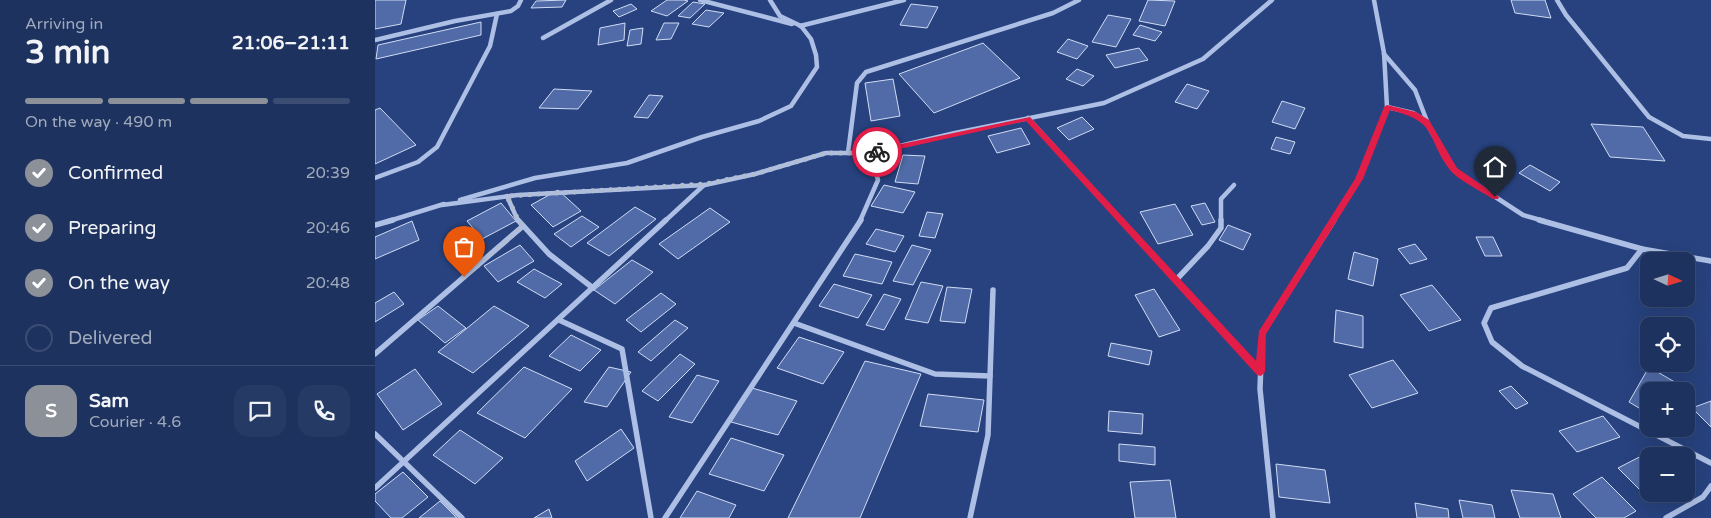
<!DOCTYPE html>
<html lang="en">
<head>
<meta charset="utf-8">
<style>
  body { margin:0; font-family:"Varela Round",sans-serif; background:#253a64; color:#f1f3f6; height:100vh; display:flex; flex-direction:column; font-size:19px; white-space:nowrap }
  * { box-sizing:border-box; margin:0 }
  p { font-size:16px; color:#a0aabc }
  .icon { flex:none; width:28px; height:28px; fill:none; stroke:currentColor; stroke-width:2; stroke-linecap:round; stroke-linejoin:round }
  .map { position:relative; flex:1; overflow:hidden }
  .side { display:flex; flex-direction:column; background:#1d325e; width:375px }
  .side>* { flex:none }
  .needle { width:32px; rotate:94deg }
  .buttons { position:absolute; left:1265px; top:252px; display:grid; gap:10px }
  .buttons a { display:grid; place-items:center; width:55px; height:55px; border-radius:10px; background:#1d325e; box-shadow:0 5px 20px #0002,0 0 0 1px #3b4d73; font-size:25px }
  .pin { position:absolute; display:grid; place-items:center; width:42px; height:42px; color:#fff; margin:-51px -21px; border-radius:50% 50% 50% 0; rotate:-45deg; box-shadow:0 0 5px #0007 }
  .pin .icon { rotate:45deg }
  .courier { position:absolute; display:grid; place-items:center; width:50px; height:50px; margin:-25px; border:4px solid #e11d48; border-radius:50%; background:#fff; color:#222; box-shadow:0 1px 6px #0007 }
  .overview em { font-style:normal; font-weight:700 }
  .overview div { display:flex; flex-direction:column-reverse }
  .overview { display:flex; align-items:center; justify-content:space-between; height:85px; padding:0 25px }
  h1 { font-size:32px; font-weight:700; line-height:38px }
  .bar { display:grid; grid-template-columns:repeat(4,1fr); gap:8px 5px; align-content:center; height:60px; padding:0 25px }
  .bar i { height:6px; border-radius:4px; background:#3b4d73 }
  .bar .active { background:#8c9099 }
  .bar p { grid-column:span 4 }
  .line { display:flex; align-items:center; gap:12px; padding:0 25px; border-top:1px solid #3b4d73 }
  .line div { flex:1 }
  .round { display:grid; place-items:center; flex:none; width:52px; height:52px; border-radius:15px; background:#253a64 }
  ol { padding:0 25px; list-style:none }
  li { display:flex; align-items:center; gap:15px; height:55px }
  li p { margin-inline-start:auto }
  li .icon { padding:5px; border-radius:50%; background:#8c9099; color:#fff; stroke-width:4 }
  li:last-child { color:#a0aabc }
  li i { width:28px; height:28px; border:2px solid #3b4d73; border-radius:50% }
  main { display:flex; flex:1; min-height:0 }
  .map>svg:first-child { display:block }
</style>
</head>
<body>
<main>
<section class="side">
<div class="overview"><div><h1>3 min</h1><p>Arriving in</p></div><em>21:06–21:11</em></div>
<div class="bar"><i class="active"></i><i class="active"></i><i class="active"></i><i></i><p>On the way · 490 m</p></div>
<ol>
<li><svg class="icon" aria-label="check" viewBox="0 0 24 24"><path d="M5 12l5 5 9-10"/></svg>Confirmed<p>20:39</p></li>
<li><svg class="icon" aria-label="check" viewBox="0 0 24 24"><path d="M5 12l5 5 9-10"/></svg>Preparing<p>20:46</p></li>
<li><svg class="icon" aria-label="check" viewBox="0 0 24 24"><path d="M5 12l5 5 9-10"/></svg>On the way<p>20:48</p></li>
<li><i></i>Delivered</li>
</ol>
<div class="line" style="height:90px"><b class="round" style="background:#8c9099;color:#fff">S</b><div><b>Sam</b><p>Courier · 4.6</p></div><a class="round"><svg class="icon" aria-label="chat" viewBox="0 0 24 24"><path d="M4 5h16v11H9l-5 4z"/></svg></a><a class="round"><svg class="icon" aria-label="phone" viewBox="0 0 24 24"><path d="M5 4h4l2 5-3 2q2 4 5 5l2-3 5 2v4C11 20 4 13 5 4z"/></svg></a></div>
</section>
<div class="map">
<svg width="1336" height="518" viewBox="0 0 1336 518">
  <rect width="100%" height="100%" fill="#27427e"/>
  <g fill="#506ba7" stroke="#d0dcf4">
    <path d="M0,0H31L26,24L0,29Z"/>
    <path d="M191,0L187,7L156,8L161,1Z"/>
    <path d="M292,0H309L313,1L292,16L276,11Z"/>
    <path d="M773,0L800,1L790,26L764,21Z"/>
    <path d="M1136,0H1170L1176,18L1140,13Z"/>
    <path d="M318,2L330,4L315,18L303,16Z"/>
    <path d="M256,4L262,9L244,17L238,11Z"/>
    <path d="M536,4L563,7L552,28L525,25Z"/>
    <path d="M331,10L349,13L334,27L317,24Z"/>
    <path d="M733,15L756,19L741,47L717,42Z"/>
    <path d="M106,22V35L1,59L3,45Z"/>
    <path d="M250,23L249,40L223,45L225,28Z"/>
    <path d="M289,23H304L296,39L281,40Z"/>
    <path d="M765,25L787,32L780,41L758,35Z"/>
    <path d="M268,28L266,44L252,46L255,30Z"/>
    <path d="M693,39L713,46L702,59L682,52Z"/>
    <path d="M608,43L645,78L559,113L524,74Z"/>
    <path d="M764,48L773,60L740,68L731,55Z"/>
    <path d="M702,69L719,76L708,86L691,79Z"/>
    <path d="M518,79L525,116L496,121L490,83Z"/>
    <path d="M812,84L834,91L822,109L800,102Z"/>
    <path d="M179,89L217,91L203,109L164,108Z"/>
    <path d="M274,95L288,96L273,118L259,117Z"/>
    <path d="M907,101L930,108L920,129L897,122Z"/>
    <path d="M5,108L41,145L0,164V110Z"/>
    <path d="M707,117L719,129L694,140L682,128Z"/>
    <path d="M1216,124L1268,127L1290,161L1235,157Z"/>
    <path d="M646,128L655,144L622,153L613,136Z"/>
    <path d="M901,137L920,142L915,154L896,149Z"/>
    <path d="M528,155L550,156L543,184L520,182Z"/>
    <path d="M1155,165L1185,182L1175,191L1144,173Z"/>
    <path d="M509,185L540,192L528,213L496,206Z"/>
    <path d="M183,190L206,211L178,227L156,205Z"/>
    <path d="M126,203L141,221L107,239L92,221Z"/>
    <path d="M830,203L840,222L827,225L816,206Z"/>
    <path d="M800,204L818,235L783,244L765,212Z"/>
    <path d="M260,207L281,219L234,256L212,243Z"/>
    <path d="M335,208L355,222L303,259L284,244Z"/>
    <path d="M552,212L568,214L560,238L544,236Z"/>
    <path d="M207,216L224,227L196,247L179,234Z"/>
    <path d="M37,221L44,240L0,259V237Z"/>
    <path d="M853,225L876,234L868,250L844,240Z"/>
    <path d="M501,229L529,236L520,252L491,244Z"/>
    <path d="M1101,237H1118L1127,256H1110Z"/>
    <path d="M1040,244L1052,259L1035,264L1023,249Z"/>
    <path d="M145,245L159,261L123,282L109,266Z"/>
    <path d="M537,245L556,250L538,285L518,281Z"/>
    <path d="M979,252L1003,259L998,286L973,279Z"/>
    <path d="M480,254L517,262L507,284L468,276Z"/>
    <path d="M257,260L278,272L240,304L219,290Z"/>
    <path d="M159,269L187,284L170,298L142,282Z"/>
    <path d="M546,282L568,286L553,323L530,319Z"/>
    <path d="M459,284L497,295L483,318L444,306Z"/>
    <path d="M1057,285L1086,320L1054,331L1025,295Z"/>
    <path d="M572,287L597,289L590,323L565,321Z"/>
    <path d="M779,289L805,330L784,337L760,295Z"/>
    <path d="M19,292L29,304L0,322V303Z"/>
    <path d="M286,293L301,304L266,332L251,320Z"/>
    <path d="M509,294L526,299L509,330L491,325Z"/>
    <path d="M63,306L91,328L70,343L43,320Z"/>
    <path d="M119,306L154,326L98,373L63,352Z"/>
    <path d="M961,310L988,316V348L959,342Z"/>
    <path d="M300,320L313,328L276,361L263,352Z"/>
    <path d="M196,335L226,350L205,371L174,356Z"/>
    <path d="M424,337L469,352L448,384L402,368Z"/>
    <path d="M736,343L777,351L774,365L733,356Z"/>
    <path d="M305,354L320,364L283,401L267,391Z"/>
    <path d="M1018,360L1043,393L997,408L974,375Z"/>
    <path d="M490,361L546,374L485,518H413Z"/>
    <path d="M149,367L197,389L150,438L102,413Z"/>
    <path d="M234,367L256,372L232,407L209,402Z"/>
    <path d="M1274,367L1310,388L1308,391H1274V414L1254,402Z"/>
    <path d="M40,369L67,404L28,430L2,394Z"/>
    <path d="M322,375L344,381L317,423L294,417Z"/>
    <path d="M1136,386L1153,403L1141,409L1124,391Z"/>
    <path d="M377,388L422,401L403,435L356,422Z"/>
    <path d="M553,394L609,400L603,432L545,426Z"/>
    <path d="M1336,401V427L1317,408Z"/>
    <path d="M734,411L768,414L767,434L733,431Z"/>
    <path d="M1228,416L1245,437L1202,452L1184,431Z"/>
    <path d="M246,429L259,448L212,481L200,461Z"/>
    <path d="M85,430L128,458L100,484L58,455Z"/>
    <path d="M356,438L409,455L389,491L334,474Z"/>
    <path d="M744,444L780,447V465L744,461Z"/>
    <path d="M1282,448L1291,456H1274V491L1269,494L1243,468Z"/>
    <path d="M901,464L950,470L955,503L904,497Z"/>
    <path d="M28,472L53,497L27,518H16L0,501V494Z"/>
    <path d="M1227,477L1261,511L1249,518H1221L1198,494Z"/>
    <path d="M795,480L801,518H760L755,482Z"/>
    <path d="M1136,490L1178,494L1186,518H1145Z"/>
    <path d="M322,491L361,505L354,518H305Z"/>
    <path d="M1084,500L1117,505L1120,518H1088Z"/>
    <path d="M65,501L82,518H44Z"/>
    <path d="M1040,503L1073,509L1074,518H1042Z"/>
    <path d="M174,509L177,518H159Z"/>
  </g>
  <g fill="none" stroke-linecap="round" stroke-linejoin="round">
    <g stroke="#adbfe5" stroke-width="4.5">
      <path d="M325,0L417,24"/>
      <path d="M1182,0L1191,15L1274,117L1308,136L1336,139"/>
      <path d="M425,26L529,0"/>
      <path d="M168,38L236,0"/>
      <path d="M0,40L80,21L136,11L143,6L146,0"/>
      <path d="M1009,54L1040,90L1055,129L1079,170L1148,215L1169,221"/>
      <path d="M1012,107L1038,113L1051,121"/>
      <path d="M653,118L747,221"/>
      <path d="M473,153L482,83L491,72L678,13L704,0"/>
      <path d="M495,153L580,133L729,103L828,59L897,0"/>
      <path d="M0,178L43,162L62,147L115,46L122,14"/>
      <path d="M132,196L143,221"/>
      <path d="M85,200L160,178L252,163L327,137L384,121L416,106L442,67L441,55L436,39L426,26L405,16L395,0"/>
      <path d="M67,205L143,195L330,185L380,174L451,153H495L503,180L485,221"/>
      <path d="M14,221L69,204"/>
      <path d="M290,221L329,185"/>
      <path d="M846,221V199L859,185"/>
      <path d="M958,221L984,179L1012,107L1009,53L999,0"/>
    </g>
    <g stroke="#adbfe5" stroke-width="5.5">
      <path d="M143,220L174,254L218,288"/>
      <path d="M746,220L885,372"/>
      <path d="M1164,220L1267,249L1336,261"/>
      <path d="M0,225L18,220"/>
      <path d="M1267,249L1252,268L1116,308L1109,323L1117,342L1147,366L1336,463"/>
      <path d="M801,280L833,246L846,228V220"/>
      <path d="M184,320L247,349L276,518"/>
      <path d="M419,323L560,374L615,376"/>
      <path d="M0,354L148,226"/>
      <path d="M0,434L87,518"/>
      <path d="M0,488L291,220"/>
      <path d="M290,518L486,220"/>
      <path d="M595,518L613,435L618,290"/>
      <path d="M898,518L885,389L887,334L959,220"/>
      <path d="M1291,518L1328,497L1336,486"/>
    </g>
  </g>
  <path fill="#e11d48" d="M1012,105L1041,112L1054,120L1082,168L1124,197L1123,199H1118C1106,191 1083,180 1075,170C1050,136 1064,122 1015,110L988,179L891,334L890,372L886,376L882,375L651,121L502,154L499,152L502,149L655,117L881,361L884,331L980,179L1009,107Z"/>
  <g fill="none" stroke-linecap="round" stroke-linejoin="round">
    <path stroke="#b3bdd2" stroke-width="5" stroke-dasharray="0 9" d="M89,277L148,226L144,222L132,196L330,184L380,174L451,153H495L502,152"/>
  </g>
</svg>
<div class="buttons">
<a><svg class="needle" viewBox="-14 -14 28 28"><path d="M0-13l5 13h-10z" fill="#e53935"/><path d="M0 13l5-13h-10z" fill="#a0aabc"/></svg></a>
<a><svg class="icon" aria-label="locate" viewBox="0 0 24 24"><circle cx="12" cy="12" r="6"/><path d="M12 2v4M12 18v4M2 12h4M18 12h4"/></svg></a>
<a>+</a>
<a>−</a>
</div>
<div class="pin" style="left:89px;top:277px;background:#ea580c"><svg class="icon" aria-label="bag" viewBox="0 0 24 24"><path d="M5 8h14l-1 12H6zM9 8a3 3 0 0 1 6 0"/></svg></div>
<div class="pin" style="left:1120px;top:197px;background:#1f2937"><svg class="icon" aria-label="home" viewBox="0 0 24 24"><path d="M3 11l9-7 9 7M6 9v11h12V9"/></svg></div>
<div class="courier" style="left:502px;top:152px"><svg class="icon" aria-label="bike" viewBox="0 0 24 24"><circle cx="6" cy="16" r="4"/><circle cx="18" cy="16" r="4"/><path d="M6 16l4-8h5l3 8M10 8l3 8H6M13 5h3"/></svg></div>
</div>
</main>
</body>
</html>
